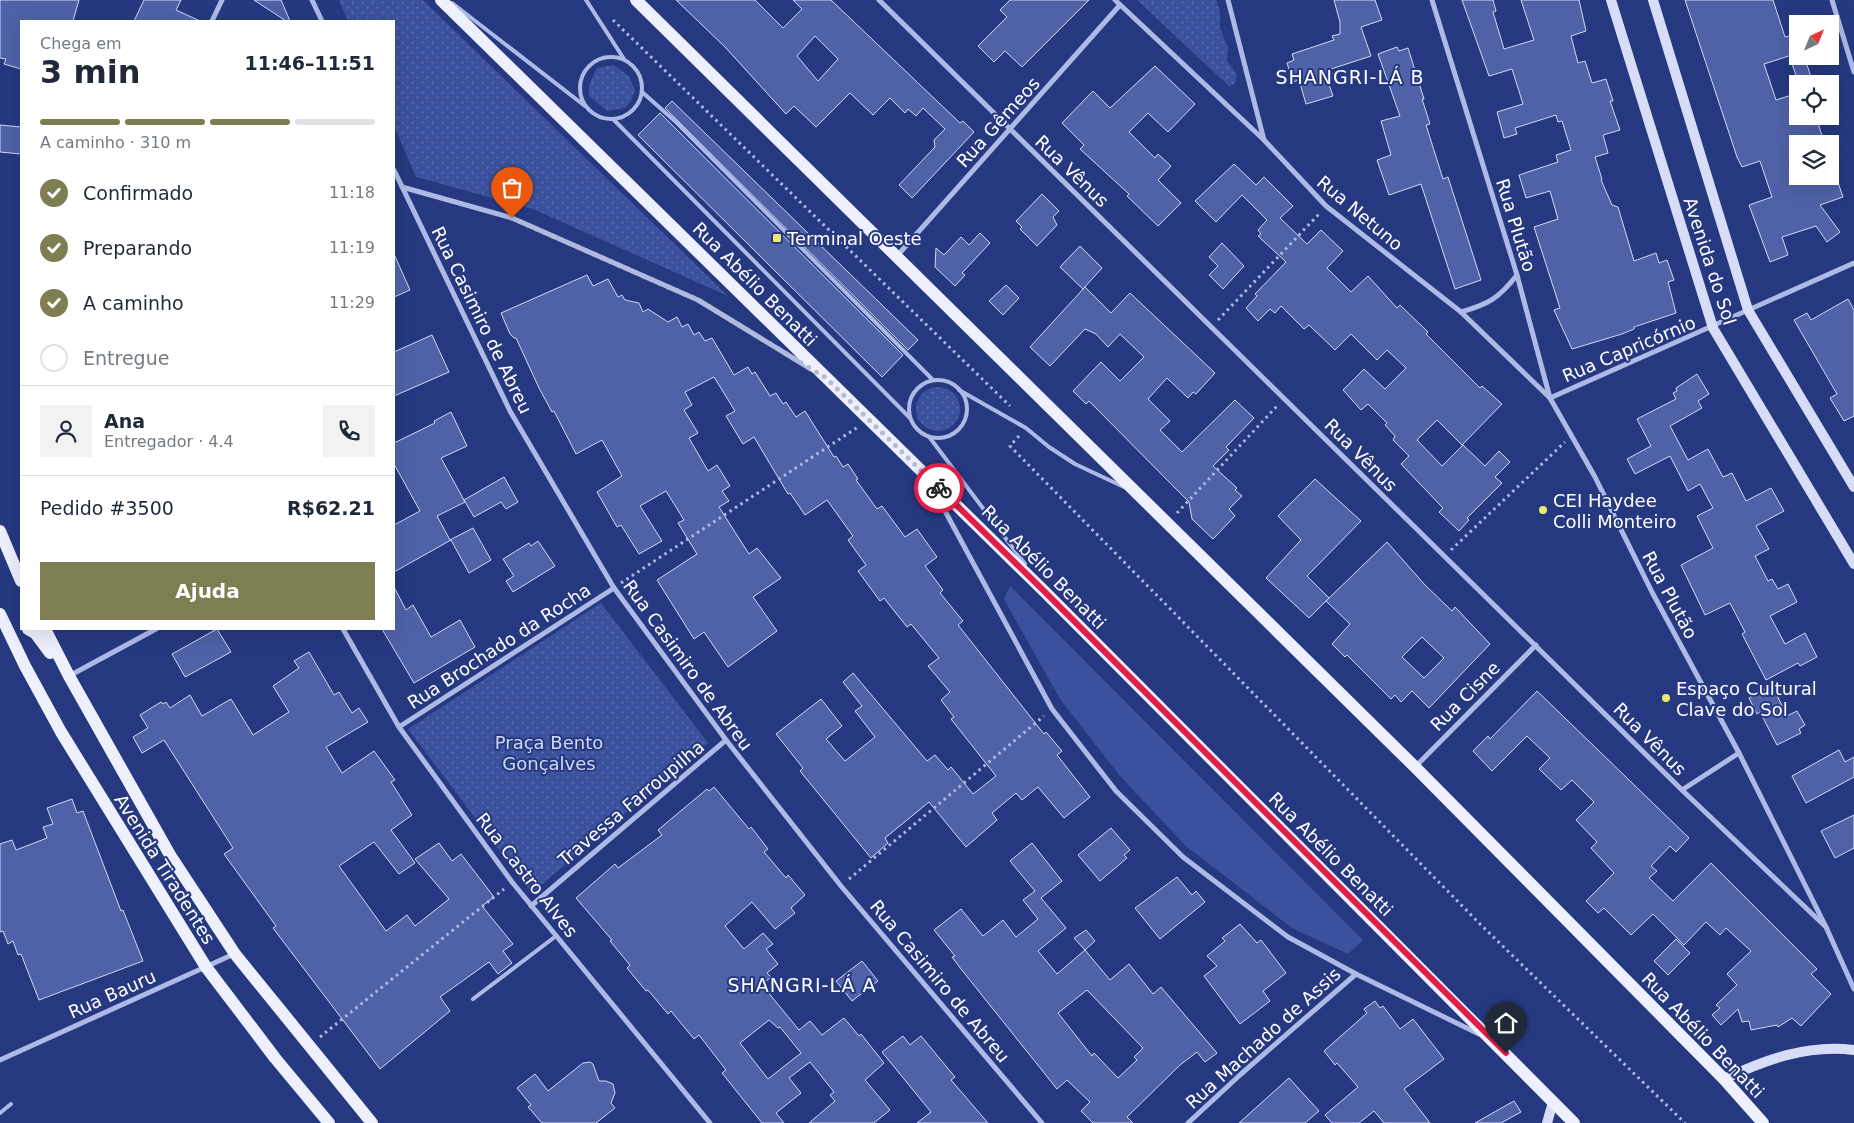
<!DOCTYPE html>
<html lang="pt">
<head>
<meta charset="utf-8">
<style>
  body { margin:0; font-family:"DejaVu Sans",sans-serif; background:#f2f2f3; color:#1f2937; height:100vh; display:flex; flex-direction:column; font-size:19px; white-space:nowrap }
  * { box-sizing:border-box; margin:0 }
  p { font-size:16px; color:#747a83 }
  .icon { flex:none; width:28px; height:28px; fill:none; stroke:currentColor; stroke-width:2; stroke-linecap:round; stroke-linejoin:round }
  .map { position:relative; flex:1; overflow:hidden }
  .sheet { position:absolute; left:20px; top:20px; width:375px; height:610px; display:flex; flex-direction:column; background:#fff; border-radius:0px; box-shadow:0 5px 20px #0002 }
  .sheet>* { flex:none }
  .needle { width:32px; rotate:43deg }
  .fabs { position:absolute; left:1789px; top:15px; display:grid; gap:10px }
  .fabs a { display:grid; place-items:center; width:50px; height:50px; border-radius:0px; background:#fff; box-shadow:0 5px 20px #0002; font-size:25px }
  .pin { position:absolute; display:grid; place-items:center; width:42px; height:42px; color:#fff; margin:-51px -21px; border-radius:50% 50% 50% 0; rotate:-45deg; box-shadow:0 0 5px #0007 }
  .pin .icon { rotate:45deg }
  .courier { position:absolute; display:grid; place-items:center; width:50px; height:50px; margin:-25px; border:4px solid #e11d48; border-radius:50%; background:#fff; color:#222; box-shadow:0 1px 6px #0007 }
  .summary em { font-style:normal; font-weight:800 }
  .summary div { display:flex; flex-direction:column-reverse }
  .summary { display:flex; align-items:center; justify-content:space-between; height:85px; padding:0 20px }
  h1 { font-size:32px; font-weight:800; line-height:38px }
  .bar { display:grid; grid-template-columns:repeat(4,1fr); gap:8px 5px; align-content:center; height:60px; padding:0 20px }
  .bar i { height:6px; border-radius:4px; background:#e0e1e3 }
  .bar .selected { background:#7d7e52 }
  .bar p { grid-column:span 4 }
  .line { display:flex; align-items:center; gap:12px; padding:0 20px; border-top:1px solid #e0e1e3 }
  .line div { flex:1 }
  .round { display:grid; place-items:center; flex:none; width:52px; height:52px; border-radius:0px; background:#f2f2f3 }
  ol { padding:0 20px; list-style:none }
  li { display:flex; align-items:center; gap:15px; height:55px }
  li p { margin-inline-start:auto }
  li .icon { padding:5px; border-radius:50%; background:#7d7e52; color:#fff; stroke-width:4 }
  li:last-child { color:#747a83 }
  li i { width:28px; height:28px; border:2px solid #e0e1e3; border-radius:50% }
  .action { display:flex; gap:10px; margin-top:auto; padding:10px 20px }
  .action a { flex:1; height:58px; border-radius:0px; background:#7d7e52; color:#fff; font-size:20px; font-weight:800; line-height:58px; text-align:center }
  .map>svg:first-child { display:block }
</style>
</head>
<body>
<div class="map">
<svg width="1854" height="1123" viewBox="0 0 1854 1123">
  <defs>
    <pattern id="grass-dots" width="8" height="8" patternUnits="userSpaceOnUse" patternTransform="scale(1.25)"><rect width="8" height="8" fill="#3b519d"/><path d="M2 2h.1M6 6h.1" fill="none" stroke="#586bac" stroke-width="1.8" stroke-linecap="round"/></pattern>
  </defs>
  <rect width="100%" height="100%" fill="#263980"/>
  <g fill="url(#grass-dots)">
    <path d="M339,0H423L728,296L533,209L416,177L394,126V21H348Z"/>
    <path d="M1137,0H1216L1220,11V28L1228,48L1227,61L1237,75L1235,83L1230,87Z"/>
    <path d="M613,65L629,76L635,90L631,101L625,108L607,111L589,96V85L597,68Z"/>
    <circle cx="938" cy="409" r="22"/>
    <path d="M601,603L708,743L532,893L408,729Z"/>
  </g>
  <path fill="#3b519d" d="M1010,586L1363,940L1348,954L1292,928L1186,846L1120,776L1060,699L1004,599Z"/>
  <g fill="#4f62a8" stroke="#d0d9f5" fill-rule="evenodd">
    <path d="M0,0H79L73,21H21V69L4,64L6,59L0,58Z"/>
    <path d="M144,0H181L176,10L200,21H134Z"/>
    <path d="M254,0H281L290,21H286Z"/>
    <path d="M676,0H755L783,28L802,9L793,0H831L960,123L963,121L974,132L912,198L899,185L935,147L934,140L945,129L923,108L916,116L908,109L905,113L890,98L873,115L850,93L816,127L794,106L786,114L725,47ZM815,36L838,59L818,81L797,56Z"/>
    <path d="M1010,0H1089L1022,67L1005,51L994,62L978,46L1007,17L1000,10Z"/>
    <path d="M1334,0H1375L1382,20L1361,27L1371,56L1331,69L1332,74L1326,76L1333,96L1306,104L1299,80L1293,82L1287,63L1294,60L1292,54L1334,40L1332,36L1340,34V22Z"/>
    <path d="M1462,0H1493L1496,11L1493,12L1504,49L1534,40L1521,0H1579L1586,31L1571,36L1578,63L1585,61L1592,83L1606,79L1613,101H1610L1620,130L1603,135L1608,153L1595,157L1602,179L1601,180L1612,205L1618,207L1634,261L1656,253L1659,263L1667,260L1674,280L1668,282L1676,313L1634,327V329L1622,334L1572,349L1554,310L1560,308L1534,227L1558,219L1550,191L1526,198L1519,175L1558,162L1556,155L1571,150L1562,121L1558,122L1556,115L1515,128L1517,134L1504,138L1497,112L1523,104L1512,69L1489,76Z"/>
    <path d="M1685,0H1773L1785,37L1793,35L1795,40L1798,39V53L1764,64L1776,100L1798,93V116H1811L1814,125L1818,123L1823,139L1808,144H1798V176H1830V172L1834,171L1843,197L1820,205L1840,232L1827,242L1816,226L1782,237L1788,255L1770,262L1749,205L1772,197L1760,161L1742,167L1737,157Z"/>
    <path d="M1397,47L1399,51L1408,48L1424,99H1422L1430,124L1426,125L1443,179L1448,177L1481,280L1455,289L1421,184L1389,195L1377,160L1391,155L1381,121L1400,116L1378,54Z"/>
    <path d="M1804,56L1811,77L1798,81L1791,61Z"/>
    <path d="M1155,66L1195,104L1168,132L1148,113L1129,132L1155,158L1158,154L1171,166L1158,180L1181,203L1158,226L1127,196L1129,194L1080,149L1084,145L1062,123L1093,91L1110,108Z"/>
    <path d="M672,101L918,340L908,350L665,108Z"/>
    <path d="M660,113L903,355L882,377L638,135Z"/>
    <path d="M0,125L21,127V154L0,152Z"/>
    <path d="M1234,164L1256,185L1264,177L1293,206L1280,218L1307,244L1321,230L1343,251L1327,268L1351,292L1368,276L1397,308L1400,305L1428,332L1426,334L1480,388L1482,386L1502,404L1462,445L1437,420L1417,440L1442,466L1463,445L1485,466L1499,451L1510,462L1495,477L1502,483L1467,518L1469,520L1459,531L1439,512L1443,508L1401,464L1409,456L1393,440L1395,436L1385,425L1387,423L1368,404L1361,410L1343,390L1364,369L1385,389L1406,368L1387,350L1377,360L1351,334L1335,350L1309,325L1304,329L1281,306L1275,313L1270,309L1258,321L1246,308L1257,296L1255,294L1286,262L1258,236L1261,234L1258,230L1267,220L1242,195L1216,222L1195,201Z"/>
    <path d="M1042,194L1059,211L1053,217L1057,225L1037,246L1020,229L1022,227L1016,221Z"/>
    <path d="M980,233L990,243L962,273L965,275L955,286L935,267L936,248L944,255L961,237L969,245Z"/>
    <path d="M1222,243L1244,266L1223,289L1209,275L1218,266L1209,257Z"/>
    <path d="M1080,246L1102,268L1083,289L1060,267Z"/>
    <path d="M394,254L410,290L394,297Z"/>
    <path d="M587,275L593,286L608,279L618,297L622,295L625,300L639,303L643,312L648,309L668,322L677,317L682,327L688,324L694,335L699,332L705,341L712,338L734,375L748,367L752,374L755,372L770,396L776,393L783,404L786,402L796,417L805,411L834,457L836,456L843,467L848,464L858,479L856,480L877,509L882,506L905,537L917,529L937,557L925,566L943,590L940,593L963,621L958,625L1044,734L1046,732L1062,751L1057,755L1090,797L1064,818L1038,787L1022,800L1016,793L992,813L997,820L966,847L929,802L885,838L888,843L871,858L800,771L803,768L776,734L821,699L842,726L826,739L845,761L875,737L855,711L862,706L843,682L853,673L927,761L935,755L948,770L951,767L973,794L996,776L951,719L954,717L941,700L950,692L928,666L939,658L911,624L907,627L884,598L880,601L858,571L866,565L848,540L853,536L827,500L805,515L790,493L788,494L754,437L743,444L726,416L735,411L714,377L685,392L692,405L684,410L698,433L689,438L708,471L717,465L730,486L722,491L729,501L719,507L749,554L757,548L781,578L753,597L777,631L728,667L704,632L694,639L657,580L697,554L678,523L684,520L666,491L640,506L662,541L639,554L621,525L617,527L597,492L622,476L602,440L576,454L554,411L552,412L539,388L516,338H514L510,334L501,313Z"/>
    <path d="M1006,285L1019,298L1003,315L989,301Z"/>
    <path d="M1085,287L1111,313L1130,293L1215,373L1196,394L1193,392L1188,398L1167,378L1148,399L1170,421L1160,430L1182,452L1235,400L1254,418L1226,447L1229,450L1213,466L1237,488L1235,490L1242,496L1229,509L1235,516L1213,539L1192,519L1189,502L1089,401L1086,404L1073,391L1101,362L1120,381L1144,357L1120,334L1108,347L1096,334L1085,329L1050,366L1030,347Z"/>
    <path d="M1848,299L1854,310V416L1844,421L1830,398L1837,394L1794,320L1807,313L1811,320Z"/>
    <path d="M432,335L449,372L394,396V352Z"/>
    <path d="M1697,374L1709,394L1698,401L1702,408L1670,426L1688,460L1708,449L1723,477L1732,473L1746,501L1771,488L1784,511L1756,526L1769,549L1755,556L1768,581L1772,579L1778,589L1788,584L1797,602L1770,616L1785,644L1805,633L1817,657L1800,666L1798,663L1766,680L1742,634L1745,632L1730,603L1705,615L1681,565L1713,548L1697,516L1713,508L1700,484L1688,491L1670,456L1635,474L1627,459L1651,446L1637,419L1676,399L1673,393L1677,391L1676,388Z"/>
    <path d="M451,412L467,446L441,458L465,502L437,516L450,540L473,528L491,560L469,573L451,540L394,572V525L420,511L394,464V443L435,423L434,421Z"/>
    <path d="M504,477L518,502L506,509L501,502L474,517L464,500Z"/>
    <path d="M1315,479L1361,521L1307,576L1329,598L1309,618L1266,578L1301,540L1278,516Z"/>
    <path d="M538,541L555,566L513,592L506,581L514,576L503,559L529,543L531,546Z"/>
    <path d="M1387,542L1425,585L1452,611L1455,607L1490,644L1429,708L1412,691L1401,702L1395,695L1391,699L1347,655L1345,657L1332,644L1350,624L1326,601ZM1422,637L1444,658L1424,678L1402,657Z"/>
    <path d="M394,587L406,610L413,605L431,637L460,620L475,647L414,683L382,629H394Z"/>
    <path d="M217,629L231,652L185,677L172,654Z"/>
    <path d="M309,652L334,695L339,692L352,713L359,708L368,722L326,747L342,773L374,751L395,780L391,782L412,815L391,830L415,863L399,874L374,842L339,866L386,931L407,915L415,926L449,899L415,859L439,843L452,861L461,854L494,897L482,906L513,944L503,951L512,963L498,974L489,962L440,997L450,1011L380,1069L273,928L276,926L224,854L233,848L164,740L142,753L133,737L148,728L140,715L161,702L163,704L166,702L170,708L190,695L202,716L231,699L253,735L289,712L273,686L299,668L294,661Z"/>
    <path d="M1772,685L1787,716L1797,711L1805,725L1799,729L1801,733L1777,745L1760,712L1757,714L1749,698Z"/>
    <path d="M1537,691L1689,838L1676,852L1670,846L1651,866L1657,871L1649,878L1673,901L1711,863L1817,969L1811,974L1831,994L1801,1026L1792,1018L1778,1027L1777,1025L1751,1030L1749,1021L1742,1022L1738,1009L1721,1025L1712,1015L1720,1008L1716,1005L1737,985L1727,974L1751,951L1726,928L1720,935L1706,922L1684,945L1653,914L1631,935L1604,908L1598,913L1586,901L1614,873L1591,848L1597,842L1576,820L1594,802L1572,780L1561,790L1539,769L1550,758L1527,736L1492,771L1473,751L1488,736L1490,739Z"/>
    <path d="M1839,750L1845,762L1854,757V777L1806,803L1792,776Z"/>
    <path d="M714,787L749,829L751,827L768,849L764,852L786,878L788,875L805,895L791,908L795,913L775,929L752,902L725,926L744,949L763,933L773,944L766,949L778,964L767,973L771,977L762,985L799,1030L810,1021L822,1035L844,1018L859,1036L861,1034L884,1063L865,1080L890,1110L874,1123H809L835,1101L830,1095L834,1092L810,1062L789,1078L801,1093L776,1113L784,1123H762L722,1073L726,1070L699,1035L694,1039L671,1011L668,1014L648,990L646,991L627,968L630,965L610,941L612,940L576,898L615,864L618,868L662,835L658,830L707,789L709,791ZM769,1020L778,1028L780,1027L801,1053L768,1079L740,1043Z"/>
    <path d="M72,799L77,813L83,811L121,911L123,910L143,961L39,1000L21,954L18,955L13,941L8,944L3,931L0,932V844L12,840L16,850L47,838L43,827L53,824L47,808Z"/>
    <path d="M1854,815V848L1835,858L1821,831Z"/>
    <path d="M1111,828L1130,850L1124,855L1127,858L1100,881L1078,855Z"/>
    <path d="M1032,843L1062,881L1041,898L1066,928L1038,951L1057,974L1085,950L1110,980L1129,964L1153,994L1161,987L1217,1053L1205,1062L1197,1052L1180,1065L1127,1117L1133,1123H1093L1081,1111L1090,1102L1067,1080L1057,1089L961,969L952,957L955,956L934,930L961,909L983,936L1003,920L1016,937L1038,919L1023,900L1035,891L1010,861ZM1087,990L1143,1048L1134,1057L1137,1060L1118,1078L1094,1053L1092,1056L1058,1013Z"/>
    <path d="M1177,877L1192,895L1196,891L1205,902L1160,939L1135,908Z"/>
    <path d="M1240,924L1257,943L1261,940L1286,973L1263,991L1270,1001L1240,1024L1204,976L1217,966L1207,956L1225,941L1222,938Z"/>
    <path d="M1086,930L1095,941L1085,950L1074,938Z"/>
    <path d="M1676,939L1690,953L1668,975L1654,961Z"/>
    <path d="M862,961L878,981L852,1001L836,981Z"/>
    <path d="M1375,1001L1380,1008L1383,1006L1400,1029L1413,1019L1444,1059L1404,1089L1430,1123H1384L1374,1111L1359,1123H1332L1325,1115L1358,1087L1337,1063L1335,1065L1324,1051L1367,1013L1364,1009Z"/>
    <path d="M903,1036L910,1045L921,1036L955,1077L951,1080L988,1123H917L931,1112L882,1052Z"/>
    <path d="M590,1062L593,1064L599,1081H606L613,1084L615,1093L611,1103L615,1108L596,1123H542L528,1107L531,1105L517,1088L535,1074L548,1091L583,1063Z"/>
    <path d="M1289,1078L1319,1111L1305,1123H1239Z"/>
    <path d="M1514,1101L1521,1112L1501,1123H1475Z"/>
  </g>
  <g fill="none" stroke-linecap="round" stroke-linejoin="round">
    <g stroke="#adbae6" stroke-width="3" stroke-dasharray="2.5 4" stroke-linecap="butt">
      <path d="M613,20L1010,406"/>
      <path d="M1218,320L1319,214"/>
      <path d="M1019,436L1010,446L1480,924L1685,1123"/>
      <path d="M1177,513L1277,406"/>
      <path d="M1451,550L1565,442"/>
      <path d="M621,583L858,427"/>
      <path d="M849,879L1044,716"/>
      <path d="M320,1037L504,889"/>
    </g>
    <g stroke="#adbae6" stroke-width="4">
      <path d="M586,0L624,59"/>
      <path d="M452,3L585,106"/>
      <circle cx="611" cy="88" r="31"/>
      <path d="M642,92L676,122L933,380"/>
      <path d="M613,119L910,418"/>
      <circle cx="938" cy="409" r="29"/>
      <path d="M959,390L1026,428L1049,447L1075,464L1124,487"/>
      <path d="M930,438L1025,564"/>
      <path d="M473,999L556,936"/>
      <path d="M0,1113L11,1104"/>
    </g>
    <g stroke="#adbae6" stroke-width="5">
      <path d="M312,0L322,21"/>
      <path d="M879,0L1682,790L1826,927"/>
      <path d="M1115,0L1264,140L1326,206L1461,312L1550,398L1854,263"/>
      <path d="M1228,0L1264,140"/>
      <path d="M1432,0L1517,275L1550,398L1595,477L1652,592L1739,753L1826,927L1854,989"/>
      <path d="M1832,0L1854,72"/>
      <path d="M212,21L222,0"/>
      <path d="M394,170L510,411L614,588L726,740L841,886L1042,1123"/>
      <path d="M402,187L512,218L698,300L811,369"/>
      <path d="M897,256L1120,5"/>
      <path d="M1461,312C1489,304 1499,298 1517,275"/>
      <path d="M932,487L1052,709L1116,791L1183,857L1288,937L1356,974L1479,1034"/>
      <path d="M343,629L399,727L512,882L710,1123"/>
      <path d="M69,676L156,629"/>
      <path d="M399,727L614,588"/>
      <path d="M1415,767L1536,645"/>
      <path d="M1682,790L1739,753"/>
      <path d="M531,906L726,740"/>
      <path d="M0,1060L234,954"/>
      <path d="M1188,1123L1241,1074L1356,974"/>
    </g>
    <g stroke="#d7ddf6" stroke-width="10">
      <path d="M1611,0L1713,328L1854,564"/>
      <path d="M1653,0L1748,310L1854,487"/>
      <path d="M1724,1079C1765,1060 1807,1044 1854,1050"/>
      <path d="M1547,1123L1553,1102"/>
    </g>
    <g stroke="#eef1fd" stroke-width="12">
      <path d="M441,0L1045,592L1574,1123"/>
      <path d="M636,0L1415,767L1724,1079L1763,1123"/>
      <path d="M0,531L21,581"/>
      <path d="M0,614L25,666L61,732L206,967L275,1058L329,1123"/>
      <path d="M28,629L35,633L50,653"/>
      <path d="M45,629L69,676L170,855L235,954L372,1123"/>
    </g>
  </g>
  <g fill="none" stroke-linecap="round" stroke-linejoin="round">
    <path stroke="#b3bad3" stroke-width="5" stroke-dasharray="0 9" d="M512,218L698,300L826,378L939,488"/>
    <path stroke="#e11d48" stroke-width="6" d="M939,488L1045,592L1506,1053"/>
  </g>
  <g fill="#efe773" stroke="#263980" stroke-width="2">
    <rect x="772" y="233" width="10" height="10" rx="2.5"/>
    <circle cx="1543" cy="510" r="5"/>
    <circle cx="1666" cy="698" r="5"/>
  </g>
  <g text-anchor="middle" dominant-baseline="central" stroke-width="4" stroke-linejoin="round" paint-order="stroke">
    <g font-size="18" fill="#fff" stroke="#263980">
      <text transform="translate(998 122) rotate(-48)">Rua Gêmeos</text>
      <text transform="translate(1072 171) rotate(44)">Rua Vênus</text>
      <text transform="translate(1360 213) rotate(40)">Rua Netuno</text>
      <text transform="translate(1516 225) rotate(73)">Rua Plutão</text>
      <text transform="translate(1710 261) rotate(72)">Avenida do Sol</text>
      <text transform="translate(755 284) rotate(45)">Rua Abélio Benatti</text>
      <text transform="translate(482 320) rotate(64)">Rua Casimiro de Abreu</text>
      <text transform="translate(1629 349) rotate(-23)">Rua Capricórnio</text>
      <text transform="translate(1361 455) rotate(45)">Rua Vênus</text>
      <text transform="translate(1044 567) rotate(45)">Rua Abélio Benatti</text>
      <text transform="translate(1670 595) rotate(62)">Rua Plutão</text>
      <text transform="translate(499 646) rotate(-33)">Rua Brochado da Rocha</text>
      <text transform="translate(688 665) rotate(54)">Rua Casimiro de Abreu</text>
      <text transform="translate(1465 696) rotate(-45)">Rua Cisne</text>
      <text transform="translate(1650 739) rotate(45)">Rua Vênus</text>
      <text transform="translate(631 803) rotate(-40)">Travessa Farroupilha</text>
      <text transform="translate(1331 854) rotate(45)">Rua Abélio Benatti</text>
      <text transform="translate(165 869) rotate(58)">Avenida Tiradentes</text>
      <text transform="translate(527 875) rotate(52)">Rua Castro Alves</text>
      <text transform="translate(940 981) rotate(50)">Rua Casimiro de Abreu</text>
      <text transform="translate(112 994) rotate(-24)">Rua Bauru</text>
      <text transform="translate(1703 1035) rotate(46)">Rua Abélio Benatti</text>
      <text transform="translate(1263 1038) rotate(-42)">Rua Machado de Assis</text>
    </g>
    <g font-size="18" fill="#fff" stroke="#263980" text-anchor="start">
      <text x="787" y="238">Terminal Oeste</text>
      <text x="1553" y="500">CEI Haydee<tspan x="1553" dy="21">Colli Monteiro</tspan></text>
      <text x="1676" y="688">Espaço Cultural<tspan x="1676" dy="21">Clave do Sol</tspan></text>
    </g>
    <g font-size="18" fill="#d0d9f5" stroke="#263980">
      <text x="549" y="742">Praça Bento<tspan x="549" dy="21">Gonçalves</tspan></text>
    </g>
    <g font-size="19" letter-spacing="1" fill="#fff" stroke="#263980">
      <text x="1350" y="77">SHANGRI-LÁ B</text>
      <text x="802" y="985">SHANGRI-LÁ A</text>
    </g>
  </g>
</svg>
<div class="fabs">
<a><svg class="needle" viewBox="-14 -14 28 28"><path d="M0-13l5 13h-10z" fill="#e53935"/><path d="M0 13l5-13h-10z" fill="#747a83"/></svg></a>
<a><svg class="icon" aria-label="locate" viewBox="0 0 24 24"><circle cx="12" cy="12" r="6"/><path d="M12 2v4M12 18v4M2 12h4M18 12h4"/></svg></a>
<a><svg class="icon" aria-label="layers" viewBox="0 0 24 24"><path d="M12 4l9 5-9 5-9-5zM3 14l9 5 9-5"/></svg></a>
</div>
<div class="pin" style="left:512px;top:218px;background:#ea580c"><svg class="icon" aria-label="bag" viewBox="0 0 24 24"><path d="M5 8h14l-1 12H6zM9 8a3 3 0 0 1 6 0"/></svg></div>
<div class="pin" style="left:1506px;top:1053px;background:#1f2937"><svg class="icon" aria-label="home" viewBox="0 0 24 24"><path d="M3 11l9-7 9 7M6 9v11h12V9"/></svg></div>
<div class="courier" style="left:939px;top:488px"><svg class="icon" aria-label="bike" viewBox="0 0 24 24"><circle cx="6" cy="16" r="4"/><circle cx="18" cy="16" r="4"/><path d="M6 16l4-8h5l3 8M10 8l3 8H6M13 5h3"/></svg></div>
<section class="sheet">
<div class="summary"><div><h1>3 min</h1><p>Chega em</p></div><em>11:46–11:51</em></div>
<div class="bar"><i class="selected"></i><i class="selected"></i><i class="selected"></i><i></i><p>A caminho · 310 m</p></div>
<ol>
<li><svg class="icon" aria-label="check" viewBox="0 0 24 24"><path d="M5 12l5 5 9-10"/></svg>Confirmado<p>11:18</p></li>
<li><svg class="icon" aria-label="check" viewBox="0 0 24 24"><path d="M5 12l5 5 9-10"/></svg>Preparando<p>11:19</p></li>
<li><svg class="icon" aria-label="check" viewBox="0 0 24 24"><path d="M5 12l5 5 9-10"/></svg>A caminho<p>11:29</p></li>
<li><i></i>Entregue</li>
</ol>
<div class="line" style="height:90px"><a class="round"><svg class="icon" aria-label="person" viewBox="0 0 24 24"><circle cx="12" cy="8" r="4"/><path d="M4 21q1-7 8-7t8 7"/></svg></a><div><b>Ana</b><p>Entregador · 4.4</p></div><a class="round"><svg class="icon" aria-label="phone" viewBox="0 0 24 24"><path d="M5 4h4l2 5-3 2q2 4 5 5l2-3 5 2v4C11 20 4 13 5 4z"/></svg></a></div>
<div class="line" style="height:65px"><div>Pedido #3500</div><b>R$62.21</b></div>
<div class="action"><a>Ajuda</a></div>
</section>
</div>
</body>
</html>
